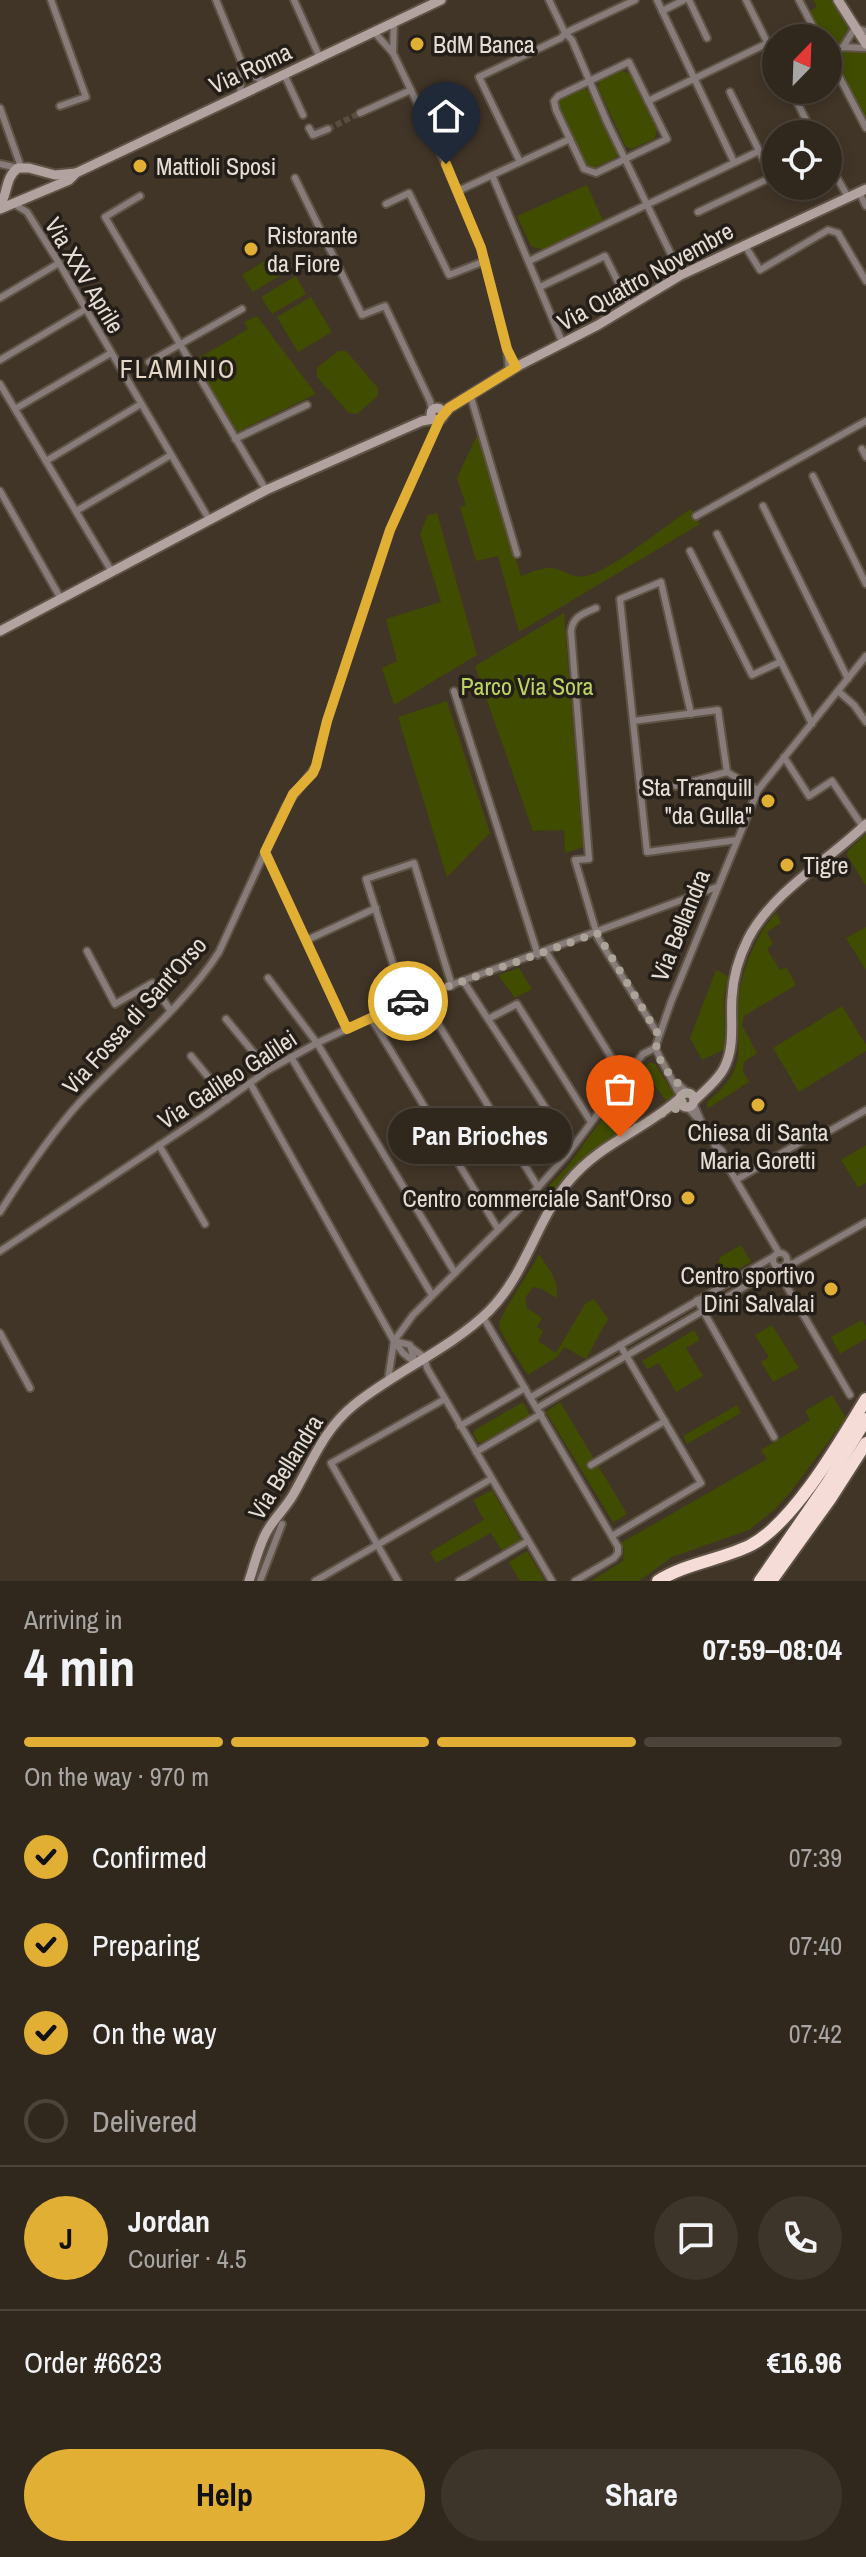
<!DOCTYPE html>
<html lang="en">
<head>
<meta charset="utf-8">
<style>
  body { margin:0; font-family:"Archivo Narrow",sans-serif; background:#3d342a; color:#f1f3f6; height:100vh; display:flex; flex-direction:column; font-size:30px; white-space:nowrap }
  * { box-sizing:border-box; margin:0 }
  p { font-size:26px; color:#a8a6a4 }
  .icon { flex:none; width:44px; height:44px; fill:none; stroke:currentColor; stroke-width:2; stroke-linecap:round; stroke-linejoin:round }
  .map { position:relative; height:1581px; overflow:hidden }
  .details { display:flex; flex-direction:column; background:#31281d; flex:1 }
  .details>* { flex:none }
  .needle { width:52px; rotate:23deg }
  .controls { position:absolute; left:762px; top:24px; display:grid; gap:16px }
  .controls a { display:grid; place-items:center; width:80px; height:80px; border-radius:50%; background:#31281d; box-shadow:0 4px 12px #0003,0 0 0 2px #4c443b; font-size:40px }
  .pin { position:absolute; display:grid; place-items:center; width:68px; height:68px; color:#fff; margin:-82px -34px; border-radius:50% 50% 50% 0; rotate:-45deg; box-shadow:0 0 8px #0007 }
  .pin .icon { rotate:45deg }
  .courier { position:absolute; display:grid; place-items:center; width:80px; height:80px; margin:-40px; border:6px solid #e1af34; border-radius:50%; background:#fff; color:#222; box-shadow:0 2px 10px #0007 }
  .bubble { position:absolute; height:56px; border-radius:28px; background:#31281d; box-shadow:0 4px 12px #0003,0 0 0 2px #4c443b; font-size:26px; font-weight:800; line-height:56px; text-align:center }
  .head em { font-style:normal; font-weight:800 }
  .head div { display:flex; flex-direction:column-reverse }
  .head { display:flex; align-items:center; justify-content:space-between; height:136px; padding:0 24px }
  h1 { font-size:52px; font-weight:800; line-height:60px }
  .bar { display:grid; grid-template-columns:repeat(4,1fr); gap:12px 8px; align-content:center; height:96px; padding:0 24px }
  .bar i { height:10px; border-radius:6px; background:#4c443b }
  .bar .active { background:#e1af34 }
  .bar p { grid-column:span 4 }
  .line { display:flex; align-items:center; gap:20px; padding:0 24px; border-top:2px solid #4c443b }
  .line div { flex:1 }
  .round { display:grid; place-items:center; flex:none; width:84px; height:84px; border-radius:42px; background:#3d342a }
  ol { padding:0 24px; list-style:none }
  li { display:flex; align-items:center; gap:24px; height:88px }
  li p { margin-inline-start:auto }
  li .icon { padding:8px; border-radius:50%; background:#e1af34; color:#111; stroke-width:4 }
  li:last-child { color:#a8a6a4 }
  li i { width:44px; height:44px; border:4px solid #4c443b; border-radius:50% }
  .cta { display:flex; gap:16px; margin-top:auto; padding:16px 24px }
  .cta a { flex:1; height:92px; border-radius:48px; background:#e1af34; color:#111; font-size:32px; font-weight:800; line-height:92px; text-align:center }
  .cta a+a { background:#3d342a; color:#f1f3f6 }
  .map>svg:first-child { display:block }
</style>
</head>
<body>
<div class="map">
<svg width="866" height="1581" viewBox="0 0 866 1581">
  <rect width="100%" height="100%" fill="#413527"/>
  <g fill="#404c00">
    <path d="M813,0H834L856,38L828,51V38H821L808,12L817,7Z"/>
    <path d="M859,43L866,53V123L831,56Z"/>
    <path d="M620,70L630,74L657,130L654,139L632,149L626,147L598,88L599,80Z"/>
    <path d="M583,87L590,92L618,151L617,157L594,168L585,165L559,110C557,96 572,93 583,87Z"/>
    <path d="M587,185L603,220L543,250L531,246L517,216Z"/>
    <path d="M276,254L287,271L253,292L242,275Z"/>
    <path d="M296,276L306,294L272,314L261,297Z"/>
    <path d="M311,297L332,332L298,352L277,317Z"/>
    <path d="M257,316L316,394L237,432L194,361L248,329L244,322Z"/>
    <path d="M338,351H346L378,388V396L357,414L349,413L317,377V368Z"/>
    <path d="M477,435L521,576C530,573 541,567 551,568C565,569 571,579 586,576C613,570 665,525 691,509L700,524L519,632L498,556L476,561L460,507L466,505L457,478Z"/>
    <path d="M437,513L477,655L394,705L382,668L397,661L386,619L441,602L420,534L428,515Z"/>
    <path d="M564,613L583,847L565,853L564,830L533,831L475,666Z"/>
    <path d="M447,701L490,833L447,877L398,717Z"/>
    <path d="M866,834V886L847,855L848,851Z"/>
    <path d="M776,912L781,923L767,932L773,944L767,949L780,970L786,967L796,985L744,1016L742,1025L757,1053L744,1062L743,1071L749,1082L707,1109V1102C752,1065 734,1051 738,1003C741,970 755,937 776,912Z"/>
    <path d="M866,927V970L846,938Z"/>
    <path d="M519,968L532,989L515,998L498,975Z"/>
    <path d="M716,970L728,976L724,997L725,1049L702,1060L690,1038Z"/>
    <path d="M842,1006L866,1045V1051L799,1092L773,1048Z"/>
    <path d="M650,1062L655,1064L675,1096L666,1101L651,1080L626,1096L640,1118C601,1142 566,1169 544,1211L536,1200L567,1167L624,1089Z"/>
    <path d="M866,1145V1183L858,1187L841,1160Z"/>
    <path d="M741,1245L751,1262L714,1283L720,1257Z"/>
    <path d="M539,1254C547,1267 561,1282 556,1298L542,1289L533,1287L525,1298L527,1308L542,1318L537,1327L543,1331L538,1341L556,1353L585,1304L594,1299L608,1319L586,1359L564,1347L557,1357L528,1375C522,1365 501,1335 499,1326C497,1318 533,1268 539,1254Z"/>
    <path d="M862,1320L866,1326V1339L840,1354L831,1337Z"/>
    <path d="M772,1325L799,1368L773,1382L761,1362L769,1357L755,1335Z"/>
    <path d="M694,1330L700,1340L686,1348L703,1376L676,1392L659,1363L647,1369L642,1361Z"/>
    <path d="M832,1395L846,1418L789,1494L774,1510L749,1530L672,1557L639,1581H591L623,1561L624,1549L621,1543L767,1459L761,1450L810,1420L805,1411Z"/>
    <path d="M523,1402L530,1415L481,1443L478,1442L473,1433L475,1430Z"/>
    <path d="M560,1402L627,1514L614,1522L616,1527L546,1412Z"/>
    <path d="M737,1405L741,1413L687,1444L683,1436Z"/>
    <path d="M492,1490L521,1540L502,1551L491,1533L436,1563L430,1552L484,1520L473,1500Z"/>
    <path d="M527,1551L545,1581H520L509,1562Z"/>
  </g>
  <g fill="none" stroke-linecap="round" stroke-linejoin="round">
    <path stroke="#5a4e41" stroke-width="6" stroke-dasharray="6 3" stroke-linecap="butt" d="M328,129L360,113"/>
    <g stroke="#5f5346" stroke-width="10">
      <g id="street">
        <path d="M51,0L86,97L60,106"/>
        <path d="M216,0L242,63L240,95"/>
        <path d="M294,0L320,58"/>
        <path d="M549,0L565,33L572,40L607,122L681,275"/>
        <path d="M657,0L734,162"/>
        <path d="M689,0L707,38"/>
        <path d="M746,0L776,60"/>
        <path d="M799,0L819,38"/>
        <path d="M662,11L684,0"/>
        <path d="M374,32L393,53L436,142L481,248L507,349L509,371"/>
        <path d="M843,47L855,28L866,31"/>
        <path d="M393,53L394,22"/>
        <path d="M828,54L843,47L866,48"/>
        <path d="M828,55L866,128"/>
        <path d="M629,62L667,139L596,173L584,169L556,110L554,101L558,96Z"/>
        <path d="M242,63L251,74L265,83"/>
        <path d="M284,74L303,115"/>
        <path d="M791,90L813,134"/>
        <path d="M648,101L768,43"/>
        <path d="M0,108L21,167"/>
        <path d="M360,113L411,90"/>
        <path d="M309,128L313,135L328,129"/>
        <path d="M520,162L479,77L561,38L565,33L635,0"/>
        <path d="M828,162L848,197"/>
        <path d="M0,164L18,168"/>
        <path d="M492,175L563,344"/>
        <path d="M295,178L362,315L385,306L430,401L432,410"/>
        <path d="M458,191L570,139"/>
        <path d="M859,192L866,206"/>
        <path d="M140,196L105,217L266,490"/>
        <path d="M14,204L27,212L59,263L210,521"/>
        <path d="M386,204L409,193L449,275L485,261"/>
        <path d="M698,212L772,177L730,92"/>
        <path d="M744,244L760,270L828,230L838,233L866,281"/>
        <path d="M529,261L759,151"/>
        <path d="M540,287L605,256L630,306"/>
        <path d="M0,298L59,263"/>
        <path d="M0,360L86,309"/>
        <path d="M149,362L242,309"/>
        <path d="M0,384L112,572"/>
        <path d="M470,394L517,554"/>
        <path d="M15,409L111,353"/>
        <path d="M235,439L307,405"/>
        <path d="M862,449L866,457"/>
        <path d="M46,461L141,404"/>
        <path d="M813,476L866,584"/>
        <path d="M0,491L61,599"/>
        <path d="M763,506L848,679"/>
        <path d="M76,511L171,455"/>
        <path d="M696,516L866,421"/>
        <path d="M717,534L812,724"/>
        <path d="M690,551L752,675L780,662"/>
        <path d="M596,608C583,614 573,616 571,631L589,859L575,860L598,938L658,1034"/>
        <path d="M454,691L538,955"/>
        <path d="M838,691L854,705L866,722"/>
        <path d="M691,714L661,582L620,599L647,852L737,840"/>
        <path d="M633,721L718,710L727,772"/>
        <path d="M784,757L809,796L832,781L863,827"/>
        <path d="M676,786L727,772L758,790"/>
        <path d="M265,852L347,1029"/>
        <path d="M307,940L376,908"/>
        <path d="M87,951L115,1004L152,983L170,1010"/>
        <path d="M546,952L624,1078"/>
        <path d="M268,978L317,1043L455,1273"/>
        <path d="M464,982L552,1118"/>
        <path d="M421,996L538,1187"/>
        <path d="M405,1002L366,879L414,863L452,986"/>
        <path d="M371,1018L498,1229"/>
        <path d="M490,1018L517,1004L591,1122"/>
        <path d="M226,1019L268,1070"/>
        <path d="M655,1048L671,1002L758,790L866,656"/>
        <path d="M655,1048L681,1097"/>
        <path d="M191,1056L227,1100"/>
        <path d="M291,1057L432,1295"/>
        <path d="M250,1083L394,1341L403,1353L415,1363"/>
        <path d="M677,1083L688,1093"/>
        <path d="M693,1103L701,1121L715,1145L722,1151L730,1170L779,1253"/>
        <path d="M687,1107L698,1119"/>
        <path d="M159,1145L205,1224"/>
        <path d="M715,1145C717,1156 721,1163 730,1170"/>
        <path d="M736,1180L818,1132L831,1130L866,1110"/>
        <path d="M0,1212C24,1174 50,1135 80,1102C123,1056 186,1004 219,952L286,806L316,766L327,721L390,530L440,419"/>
        <path d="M0,1251L205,1115L268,1070L317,1043L405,1002L717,887"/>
        <circle cx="780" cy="1260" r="7"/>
        <path d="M786,1264L794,1263L866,1222"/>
        <path d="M697,1300L774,1437"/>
        <path d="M483,1317L618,1547V1553L614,1558L575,1581"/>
        <path d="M0,1333L30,1388"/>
        <path d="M394,1341L410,1345L415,1363"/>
        <path d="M412,1348L424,1357L427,1368L552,1581"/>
        <path d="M388,1380L394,1341L413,1315L516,1212L566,1156L643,1054L655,1048"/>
        <path d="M531,1397L773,1257"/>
        <path d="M537,1408L778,1267L779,1273L850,1395"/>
        <path d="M460,1426L525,1388"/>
        <path d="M476,1452L541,1414"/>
        <path d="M591,1465L665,1421"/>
        <path d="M612,1536L701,1483L620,1345"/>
        <path d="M260,1581L282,1524"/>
        <path d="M315,1581L491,1479"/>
        <path d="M398,1581L331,1463L445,1399"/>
        <path d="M459,1581L528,1541"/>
      </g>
    </g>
    <g stroke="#5f5346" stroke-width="13">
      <g id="secondary">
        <path d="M838,0L866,44"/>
        <path d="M0,206C8,193 5,177 18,168H29L55,175L76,173"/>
        <path d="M0,209L69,180L76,173L441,0"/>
        <circle cx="437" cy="414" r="6"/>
        <path d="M443,415L449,408L516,367L598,325L681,275L866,189"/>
        <path d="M0,631L266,490L422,421L433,419"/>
        <circle cx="687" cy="1100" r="7"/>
        <path d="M694,1101C704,1091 716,1082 723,1070C736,1047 730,1022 732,997C733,977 739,957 748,939C773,891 828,861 866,824"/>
        <path d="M249,1581C254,1566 258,1549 265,1535C272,1520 285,1509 293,1495C312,1462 324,1429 354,1405C396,1371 450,1349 489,1311C526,1274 536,1221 569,1181C600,1143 645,1130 680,1098"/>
      </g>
    </g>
    <g stroke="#5f5346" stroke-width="16">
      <g id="highway">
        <path d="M658,1581C686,1563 721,1560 751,1545C794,1522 840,1442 866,1399"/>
        <path d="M760,1581L827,1484L866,1419"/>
        <path d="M771,1581L830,1499L866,1443"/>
      </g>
    </g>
    <use href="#street" stroke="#877c7a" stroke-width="6"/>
    <use href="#secondary" stroke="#b3a3a0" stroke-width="9"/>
    <use href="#highway" stroke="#f5dcd7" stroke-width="12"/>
  </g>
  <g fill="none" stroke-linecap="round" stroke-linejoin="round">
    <path stroke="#aca399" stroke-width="8" stroke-dasharray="0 14.4" d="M408,1001L597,933L658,1034C650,1056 672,1079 688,1093L680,1098L685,1106L663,1113L620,1137"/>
    <path stroke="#e1af34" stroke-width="10" d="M408,1001L347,1029L265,852L293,794L313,773L316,766L327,721L390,530L440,419L449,408L516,367L507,349L481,248L446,164"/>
  </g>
  <g fill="#e1af34" stroke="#231e17" stroke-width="3">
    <circle cx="417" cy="44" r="8"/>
    <circle cx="140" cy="166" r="8"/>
    <circle cx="251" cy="249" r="8"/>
    <circle cx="768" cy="801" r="8"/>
    <circle cx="787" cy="865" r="8"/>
    <circle cx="758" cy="1105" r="8"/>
    <circle cx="688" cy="1198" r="8"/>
    <circle cx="831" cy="1289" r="8"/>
  </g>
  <g text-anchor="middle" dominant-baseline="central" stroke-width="7" stroke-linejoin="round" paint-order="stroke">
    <g font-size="24" fill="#e6ded6" stroke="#231e17" text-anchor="start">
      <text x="433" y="44">BdM Banca</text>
      <text x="156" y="166">Mattioli Sposi</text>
      <text x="267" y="235">Ristorante<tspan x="267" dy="28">da Fiore</tspan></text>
      <text x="752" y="787" text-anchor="end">Sta Tranquill<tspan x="752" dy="28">"da Gulla"</tspan></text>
      <text x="803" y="865">Tigre</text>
      <text x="758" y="1132" text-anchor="middle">Chiesa di Santa<tspan x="758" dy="28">Maria Goretti</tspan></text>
      <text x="672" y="1198" text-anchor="end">Centro commerciale Sant'Orso</text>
      <text x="815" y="1275" text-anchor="end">Centro sportivo<tspan x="815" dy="28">Dini Salvalai</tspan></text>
    </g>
    <g font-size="24" fill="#e6ded6" stroke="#231e17">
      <text transform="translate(250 68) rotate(-25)">Via Roma</text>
      <text transform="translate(85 275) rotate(59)">Via XXV Aprile</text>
      <text transform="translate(645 276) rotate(-29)">Via Quattro Novembre</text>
      <text transform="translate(680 925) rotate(-68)">Via Bellandra</text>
      <text transform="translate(134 1015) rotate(-48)">Via Fossa di Sant'Orso</text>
      <text transform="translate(227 1079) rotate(-33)">Via Galileo Galilei</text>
      <text transform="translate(285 1467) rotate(-58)">Via Bellandra</text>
    </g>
    <g font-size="24" fill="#bdd465" stroke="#231e17">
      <text x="527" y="686">Parco Via Sora</text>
    </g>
    <g font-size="26" letter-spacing="2" fill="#e6d7c6" stroke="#231e17">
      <text x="178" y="368">FLAMINIO</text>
    </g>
  </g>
</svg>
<div class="controls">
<a><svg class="needle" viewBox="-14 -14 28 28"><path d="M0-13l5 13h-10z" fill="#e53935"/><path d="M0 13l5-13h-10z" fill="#a8a6a4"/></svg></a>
<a><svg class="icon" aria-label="locate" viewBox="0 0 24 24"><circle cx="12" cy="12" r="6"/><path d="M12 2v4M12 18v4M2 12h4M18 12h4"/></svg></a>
</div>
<div class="pin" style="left:620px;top:1137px;background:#ea580c"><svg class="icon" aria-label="bag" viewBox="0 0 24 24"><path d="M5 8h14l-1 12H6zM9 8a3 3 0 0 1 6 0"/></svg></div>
<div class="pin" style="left:446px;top:164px;background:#1f2937"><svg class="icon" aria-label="home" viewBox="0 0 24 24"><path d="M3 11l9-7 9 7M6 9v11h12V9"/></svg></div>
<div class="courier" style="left:408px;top:1001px"><svg class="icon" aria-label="car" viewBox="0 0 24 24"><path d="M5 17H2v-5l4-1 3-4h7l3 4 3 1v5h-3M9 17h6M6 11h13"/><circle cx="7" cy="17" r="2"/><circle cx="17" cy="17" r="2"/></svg></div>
<div class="bubble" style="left:388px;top:1108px;width:184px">Pan Brioches</div>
</div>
<section class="details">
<div class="head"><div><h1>4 min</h1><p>Arriving in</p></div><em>07:59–08:04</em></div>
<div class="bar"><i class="active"></i><i class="active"></i><i class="active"></i><i></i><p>On the way · 970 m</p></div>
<ol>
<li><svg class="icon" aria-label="check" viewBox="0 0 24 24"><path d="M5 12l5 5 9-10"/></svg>Confirmed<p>07:39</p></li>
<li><svg class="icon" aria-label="check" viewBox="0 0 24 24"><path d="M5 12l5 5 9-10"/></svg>Preparing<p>07:40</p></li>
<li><svg class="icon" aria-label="check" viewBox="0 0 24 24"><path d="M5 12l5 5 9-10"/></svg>On the way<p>07:42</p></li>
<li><i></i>Delivered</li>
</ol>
<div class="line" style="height:144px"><b class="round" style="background:#e1af34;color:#111">J</b><div><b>Jordan</b><p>Courier · 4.5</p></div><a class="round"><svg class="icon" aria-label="chat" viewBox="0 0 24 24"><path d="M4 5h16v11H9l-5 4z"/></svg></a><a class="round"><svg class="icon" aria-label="phone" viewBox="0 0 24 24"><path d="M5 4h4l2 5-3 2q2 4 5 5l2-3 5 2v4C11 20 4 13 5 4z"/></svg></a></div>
<div class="line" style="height:104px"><div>Order #6623</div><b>€16.96</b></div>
<div class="cta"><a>Help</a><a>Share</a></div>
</section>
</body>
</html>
